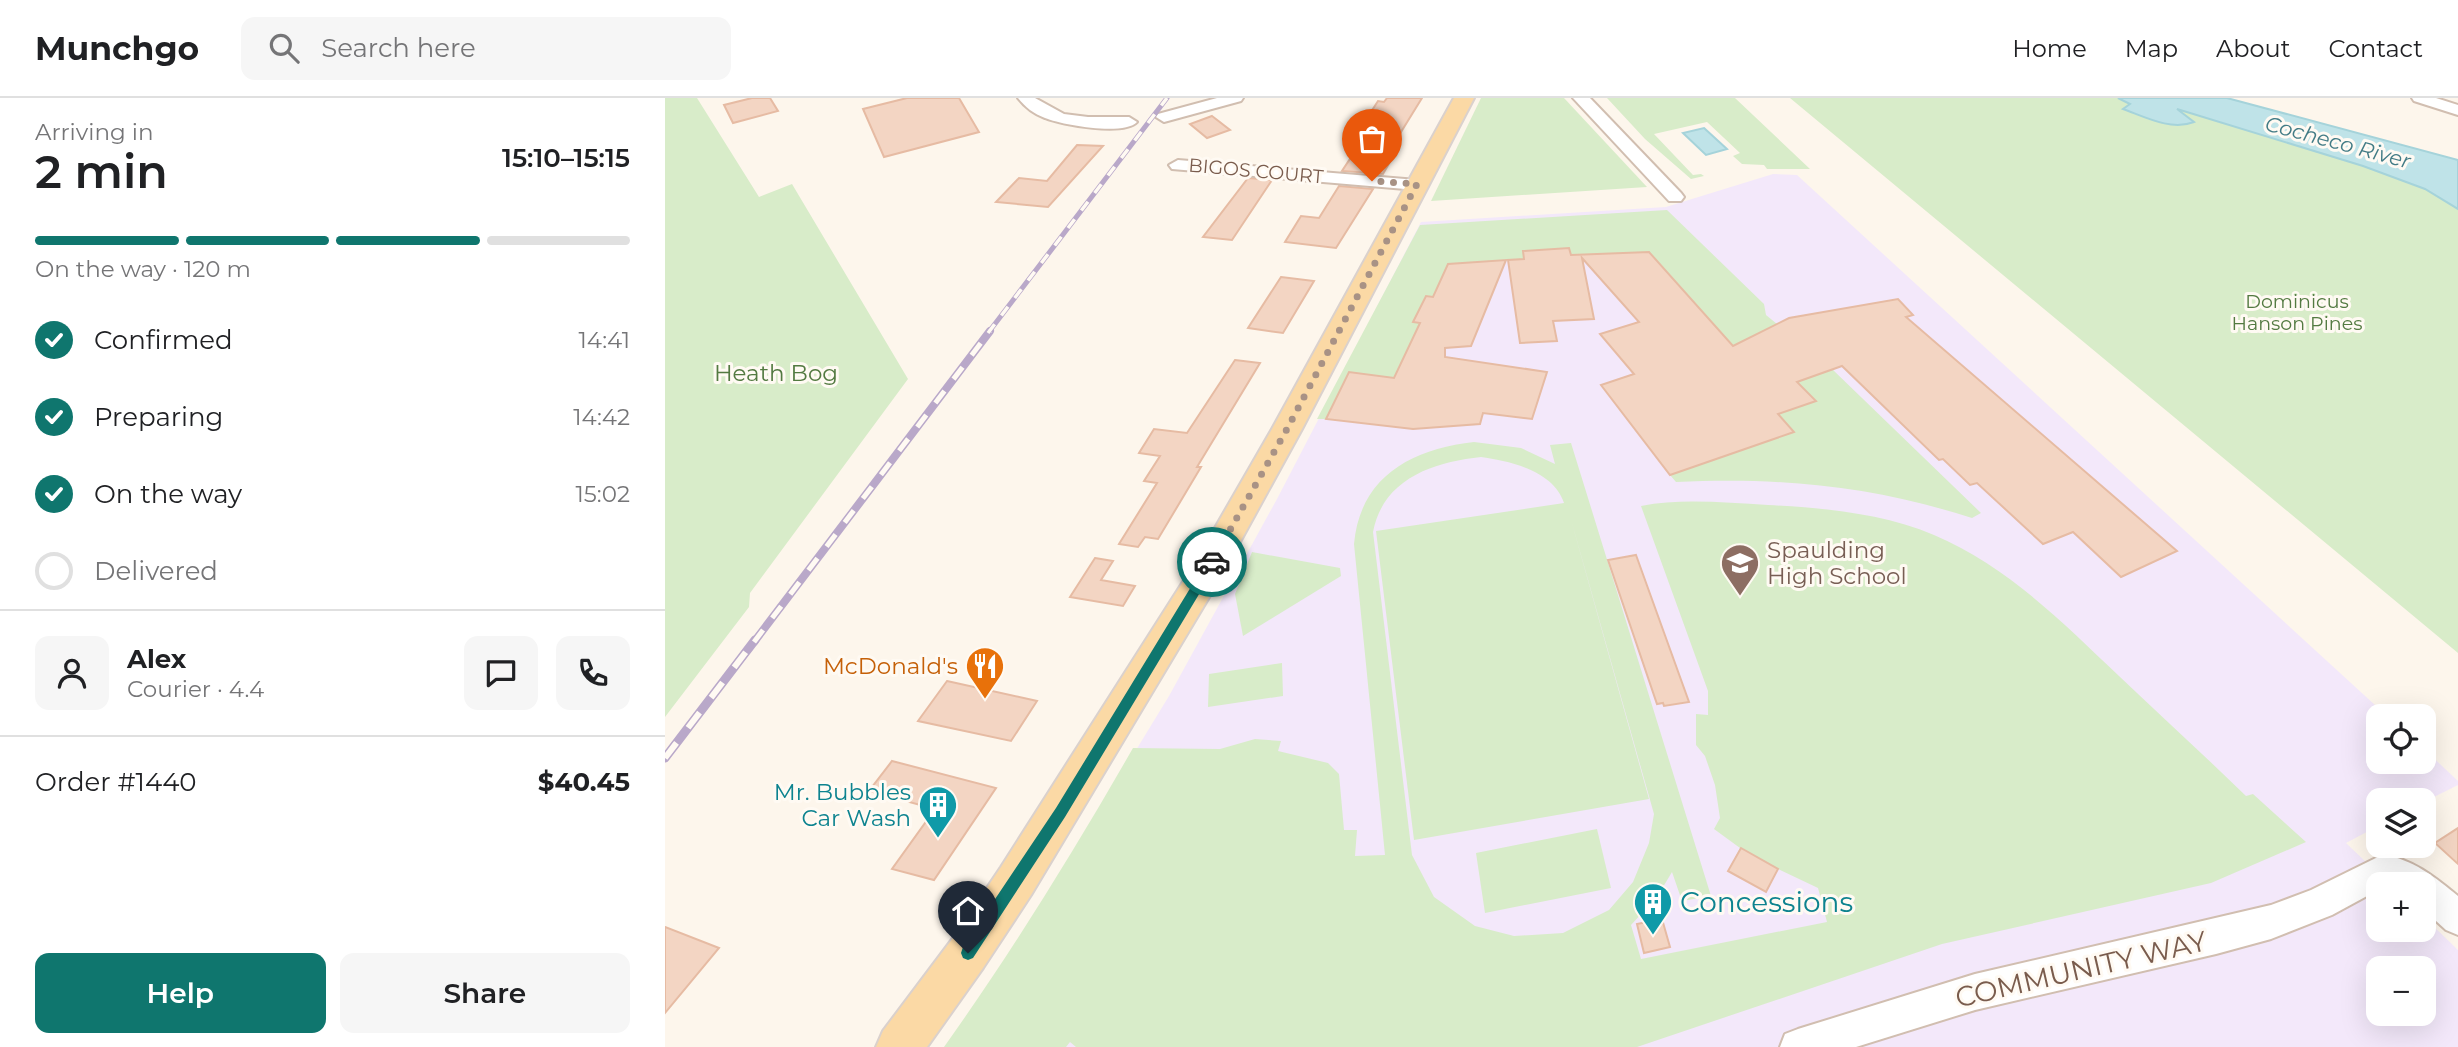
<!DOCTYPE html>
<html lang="en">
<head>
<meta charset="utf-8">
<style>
  body { margin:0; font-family:Montserrat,sans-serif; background:#f6f6f6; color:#202124; height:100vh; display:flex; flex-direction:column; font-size:26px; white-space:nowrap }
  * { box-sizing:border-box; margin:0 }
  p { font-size:23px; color:#757577 }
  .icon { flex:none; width:38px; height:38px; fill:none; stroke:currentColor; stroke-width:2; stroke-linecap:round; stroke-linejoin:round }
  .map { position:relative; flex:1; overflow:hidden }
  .panel { display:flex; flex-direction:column; background:#fff; width:665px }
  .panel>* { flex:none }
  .controls { position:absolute; left:1701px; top:606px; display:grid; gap:14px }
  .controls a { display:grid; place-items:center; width:70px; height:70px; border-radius:14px; background:#fff; box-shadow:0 7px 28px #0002; font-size:35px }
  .pin { position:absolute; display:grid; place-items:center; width:60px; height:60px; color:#fff; margin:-72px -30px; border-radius:50% 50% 50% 0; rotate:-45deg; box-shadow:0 0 7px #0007 }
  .pin .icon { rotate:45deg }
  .courier { position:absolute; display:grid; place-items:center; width:70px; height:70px; margin:-35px; border:5px solid #0f766e; border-radius:50%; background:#fff; color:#222; box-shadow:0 2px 9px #0007 }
  .headline em { font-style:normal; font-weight:600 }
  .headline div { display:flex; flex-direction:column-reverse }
  .headline { display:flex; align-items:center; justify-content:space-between; height:119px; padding:0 35px }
  h1 { font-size:46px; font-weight:600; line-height:52px }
  .bar { display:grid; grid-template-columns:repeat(4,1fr); gap:10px 7px; align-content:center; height:84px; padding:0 35px }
  .bar i { height:9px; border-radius:5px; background:#e0e0e0 }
  .bar .current { background:#0f766e }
  .bar p { grid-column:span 4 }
  .line { display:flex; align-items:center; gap:18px; padding:0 35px; border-top:2px solid #e0e0e0 }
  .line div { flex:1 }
  .round { display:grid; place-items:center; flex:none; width:74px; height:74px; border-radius:14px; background:#f6f6f6 }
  ol { padding:0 35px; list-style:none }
  li { display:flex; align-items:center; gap:21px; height:77px }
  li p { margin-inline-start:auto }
  li .icon { padding:7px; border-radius:50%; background:#0f766e; color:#fff; stroke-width:4 }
  li:last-child { color:#757577 }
  li i { width:38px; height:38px; border:4px solid #e0e0e0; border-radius:50% }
  .action { display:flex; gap:14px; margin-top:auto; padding:14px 35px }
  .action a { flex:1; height:80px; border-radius:14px; background:#0f766e; color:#fff; font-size:28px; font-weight:600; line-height:80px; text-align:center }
  .action a+a { background:#f6f6f6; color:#202124 }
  header { display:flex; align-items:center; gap:42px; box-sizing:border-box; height:98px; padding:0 35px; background:#fff; border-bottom:2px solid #e0e0e0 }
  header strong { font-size:33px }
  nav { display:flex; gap:38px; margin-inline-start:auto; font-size:24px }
  .search { width:490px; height:63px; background:#f6f6f6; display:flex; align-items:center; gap:18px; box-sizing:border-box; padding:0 24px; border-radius:14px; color:#757577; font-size:26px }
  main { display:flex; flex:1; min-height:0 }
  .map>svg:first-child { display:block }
</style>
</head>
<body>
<header>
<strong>Munchgo</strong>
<div class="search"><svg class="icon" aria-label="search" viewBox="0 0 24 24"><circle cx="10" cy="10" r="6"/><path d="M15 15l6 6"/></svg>Search here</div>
<nav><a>Home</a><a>Map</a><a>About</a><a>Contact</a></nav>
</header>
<main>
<section class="panel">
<div class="headline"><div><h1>2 min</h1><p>Arriving in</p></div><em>15:10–15:15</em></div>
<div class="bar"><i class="current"></i><i class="current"></i><i class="current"></i><i></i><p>On the way · 120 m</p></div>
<ol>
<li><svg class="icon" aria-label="check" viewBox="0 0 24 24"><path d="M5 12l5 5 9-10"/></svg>Confirmed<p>14:41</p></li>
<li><svg class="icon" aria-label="check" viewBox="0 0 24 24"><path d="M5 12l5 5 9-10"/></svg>Preparing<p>14:42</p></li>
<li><svg class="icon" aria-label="check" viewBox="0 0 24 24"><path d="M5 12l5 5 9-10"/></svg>On the way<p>15:02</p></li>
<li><i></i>Delivered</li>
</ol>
<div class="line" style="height:126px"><a class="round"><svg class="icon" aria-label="person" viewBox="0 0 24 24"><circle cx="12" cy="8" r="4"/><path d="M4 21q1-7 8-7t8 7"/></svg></a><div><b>Alex</b><p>Courier · 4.4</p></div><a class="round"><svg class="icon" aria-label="chat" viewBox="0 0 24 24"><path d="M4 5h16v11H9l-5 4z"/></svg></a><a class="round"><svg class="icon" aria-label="phone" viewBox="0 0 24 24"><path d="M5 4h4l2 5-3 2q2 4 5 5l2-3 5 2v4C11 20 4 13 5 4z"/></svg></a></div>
<div class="line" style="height:91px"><div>Order #1440</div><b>$40.45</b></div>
<div class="action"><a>Help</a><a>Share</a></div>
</section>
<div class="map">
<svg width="1793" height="949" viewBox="0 0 1793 949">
  <rect width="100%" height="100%" fill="#fdf6ec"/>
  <path fill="#f3e8fa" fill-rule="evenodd" d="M1108,76L1132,77L1722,618H1713V663H1759V651L1793,683V687L1759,704V702H1713V728L1681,745L1724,786H1713V831H1759V819L1793,852V949H280L335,875L504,598L612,401L756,124L1001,109ZM1713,870H1759V915H1713Z"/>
  <g fill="#d8ecc9" fill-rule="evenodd">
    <path d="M0,0H32L94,99L127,86L243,281L85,495L84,509L0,619Z"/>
    <path d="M816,0H899L982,89L766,103Z"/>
    <path d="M942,0H1070L1145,71H1102L1099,67L1077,66L1068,58L1075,55L1042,24L989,36L1028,77L1036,76L1039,78L1026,81L980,41Z"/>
    <path d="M1125,0H1453L1465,6L1459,11L1528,24L1509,10L1698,68L1760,91L1793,111V555Z"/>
    <path d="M1002,112L1099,206L1101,217L1112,226L1068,248L984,154L906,157L904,150L859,153V161L783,166L768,199H760L749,223L755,225L729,280L685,274L661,321H652L755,127Z"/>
    <path d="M1167,271L1316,415L1307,420C1207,388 1116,379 1011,384L1005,377L1128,334L1113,316L1150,303L1132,284Z"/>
    <path d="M809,344L856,350L890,366L885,347L906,345L1046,798L1017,803L1007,774L992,799L966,827L976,861L1162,824L1153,790L1113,771L1101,794L1063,773L1075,750L1049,731L1055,720L1050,687L1040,658L1031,647V616L1043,617V593L976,408C1017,400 1061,405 1103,407C1158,410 1218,415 1269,437C1342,468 1397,524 1454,578C1496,618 1539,657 1581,698L1588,696L1641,744L1546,785L1277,846L972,949H411L405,944L401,949H279C348,852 409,753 468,650L555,651L590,641L616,643L613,653L663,665L674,676L679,732H692L690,758L720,757L689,446C695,379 746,351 809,344ZM816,359C845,363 889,373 899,405L711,433L749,742L984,701L905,418L989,716L984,745L968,784L944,812L898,835L849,838L810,828L769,799L747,757L708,434C718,381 768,364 816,359Z"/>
    <path d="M587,454L675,470L676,478L578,538L570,496Z"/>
    <path d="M617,565L618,598L543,609L544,576Z"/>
    <path d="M932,731L946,790L820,815L811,755Z"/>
  </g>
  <g fill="#bfe3e8" stroke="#a5d3da" stroke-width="2">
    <path d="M1453,0H1562L1793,62V111L1760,91L1698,68L1512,11L1529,24C1506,33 1480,19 1458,11L1465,6Z"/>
    <path d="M1039,30L1062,51L1041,57L1018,35Z"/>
  </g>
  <g fill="#f3d5c3" stroke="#e6bba3" stroke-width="2">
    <path d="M87,0H105L113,13L68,25L59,7Z"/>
    <path d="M242,0H294L314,34L219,59L198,11Z"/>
    <path d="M722,0H757L728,47L734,48L718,76L677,73L704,32L695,31L713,3L719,4Z"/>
    <path d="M547,18L565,32L542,40L525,26Z"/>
    <path d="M412,47L438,48L383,109L331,104L354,80L382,83Z"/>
    <path d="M583,80L607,82L567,142L538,139Z"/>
    <path d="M674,88L708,91L671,150L620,144L636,118L654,120Z"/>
    <path d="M904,150L906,157L984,154L1068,248L1124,220L1233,201L1248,217L1241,219L1512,453L1456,479L1408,434L1378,446L1312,385L1305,387L1278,361L1274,362L1177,268L1132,284L1151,303L1113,316L1129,334L1005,377L936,287L969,276L935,236L974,224L917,160L929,221L888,223L892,243L855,245L843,162L859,161L858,153Z"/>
    <path d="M841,162L806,248L780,250V259L882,274L867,321L818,315L815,326L748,331L661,321L684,274L729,280L755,225L748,224L761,198L768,199L783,166Z"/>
    <path d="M616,179L649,183L618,235L583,230Z"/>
    <path d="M570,262L595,265L532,369H536L493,441L480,439L473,449L454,446L492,385L479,383L495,358L474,355L489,331L522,335Z"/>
    <path d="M971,457L1024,604L999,608L998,605L992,606L943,462Z"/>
    <path d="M430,460L448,463L436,482L470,488L458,508L405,499Z"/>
    <path d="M282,583L372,603L346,643L253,623Z"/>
    <path d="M227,663L331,690L269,782L227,771L270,711L204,693Z"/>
    <path d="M1793,730V766L1770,745Z"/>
    <path d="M1076,750L1113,771L1101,794L1063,773Z"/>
    <path d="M997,821L1005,849L979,855L972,826Z"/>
    <path d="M0,829L54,850L0,915Z"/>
  </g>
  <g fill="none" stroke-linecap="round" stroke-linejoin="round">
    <g stroke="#d1beb0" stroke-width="4">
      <g id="minor">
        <path d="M353,0H370L399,16L423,19H464L472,24C459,38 397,27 380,20C369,16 360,9 353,0Z"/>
        <path d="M552,0H578L576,3L499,24L491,19L493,16Z"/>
        <path d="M908,0H925L1016,95L1019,99L1016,103H1004Z"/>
        <path d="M1747,0H1771L1793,7V17L1749,3Z"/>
        <path d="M513,62L752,82L761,87L752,92L507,71L504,67Z"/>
        <path d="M1717,757C1747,760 1771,780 1793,798V837L1781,832L1759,812V786H1713V792L1667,817L1606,841L1551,856L1310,912L1191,949H1115L1120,936L1133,931L1310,876L1606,807L1646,792Z"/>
      </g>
    </g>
    <g stroke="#dad1cd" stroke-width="4">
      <path id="major" d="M789,0H809L637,331L552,486L366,797L318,870L262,949H211L218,933L288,840L336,769L528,468L607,331Z"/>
    </g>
    <use href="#minor" fill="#fff" fill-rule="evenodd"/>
    <use href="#major" fill="#fbd9a5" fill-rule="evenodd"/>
    <g stroke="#b9a8c9" stroke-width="5">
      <path id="rail-far2" d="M323,235L502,0"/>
    </g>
    <g stroke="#b9a8c9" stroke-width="8">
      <path id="rail-far1" d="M89,544L325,233"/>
    </g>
    <g stroke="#b9a8c9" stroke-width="9">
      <path id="rail" d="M0,660L90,542"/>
    </g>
    <use href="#rail-far2" stroke="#fffaf3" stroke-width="3.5" stroke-dasharray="11" stroke-linecap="butt"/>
    <use href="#rail-far1" stroke="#fffaf3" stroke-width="5" stroke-dasharray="15" stroke-linecap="butt"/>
    <use href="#rail" stroke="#fffaf3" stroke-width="6" stroke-dasharray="19" stroke-linecap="butt"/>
  </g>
  <path fill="#0f766e" d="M547,460L551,461V468L400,719L308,860L303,862L298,860L296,855L298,849L391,710L543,461Z"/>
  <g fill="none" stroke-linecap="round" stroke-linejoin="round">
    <path stroke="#a89285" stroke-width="7" stroke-dasharray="0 12.6" d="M547,464L622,331L752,86L707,83"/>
  </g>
  <defs>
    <g id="school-pin" transform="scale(2.0125)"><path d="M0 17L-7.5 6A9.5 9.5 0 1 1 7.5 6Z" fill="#8d6e63" stroke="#fffaf3"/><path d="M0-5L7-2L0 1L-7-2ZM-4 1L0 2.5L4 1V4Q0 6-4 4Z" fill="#fff"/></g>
    <g id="restaurant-pin" transform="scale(2.0125)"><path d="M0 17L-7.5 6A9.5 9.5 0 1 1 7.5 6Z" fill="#e8710a" stroke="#fffaf3"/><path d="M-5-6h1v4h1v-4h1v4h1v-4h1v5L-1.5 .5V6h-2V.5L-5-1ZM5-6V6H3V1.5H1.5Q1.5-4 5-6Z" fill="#fff"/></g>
    <g id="building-pin" transform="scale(2.0125)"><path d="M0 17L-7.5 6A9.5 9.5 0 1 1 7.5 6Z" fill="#0f9aa8" stroke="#fffaf3"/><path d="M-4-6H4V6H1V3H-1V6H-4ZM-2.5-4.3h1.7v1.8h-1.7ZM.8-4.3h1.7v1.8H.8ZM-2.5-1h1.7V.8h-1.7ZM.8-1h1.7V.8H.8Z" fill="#fff"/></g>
  </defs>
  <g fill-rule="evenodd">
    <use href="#school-pin" x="1075" y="465"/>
    <use href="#restaurant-pin" x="320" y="568"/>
    <use href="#building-pin" x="273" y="707"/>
    <use href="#building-pin" x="988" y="804"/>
  </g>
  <g text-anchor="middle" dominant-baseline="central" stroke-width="6" stroke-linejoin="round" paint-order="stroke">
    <g font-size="19" fill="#7a5c4d" stroke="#fffaf3">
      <text transform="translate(591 73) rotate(5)">BIGOS COURT</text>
    </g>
    <g font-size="19" fill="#537a41" stroke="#fffaf3">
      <text x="1632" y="203">Dominicus<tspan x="1632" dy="22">Hanson Pines</tspan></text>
    </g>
    <g font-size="21" font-style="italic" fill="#437c86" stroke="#fffaf3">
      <text transform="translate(1673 44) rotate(15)">Cocheco River</text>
    </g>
    <g font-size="23" fill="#537a41" stroke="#fffaf3">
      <text x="111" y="275">Heath Bog</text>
    </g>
    <g font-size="23" fill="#785e54" stroke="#fffaf3" text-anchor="start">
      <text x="1102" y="452">Spaulding<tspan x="1102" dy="26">High School</tspan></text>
    </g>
    <g font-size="23" fill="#c56008" stroke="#fffaf3" text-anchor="end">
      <text x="293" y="568">McDonald's</text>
    </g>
    <g font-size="23" fill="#0d838f" stroke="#fffaf3" text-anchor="end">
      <text x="246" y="694">Mr. Bubbles<tspan x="246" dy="26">Car Wash</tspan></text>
    </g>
    <g font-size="28" fill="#0d838f" stroke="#fffaf3" text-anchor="start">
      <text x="1015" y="804">Concessions</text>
    </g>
    <g font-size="28" fill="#7a5c4d" stroke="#fffaf3">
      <text transform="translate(1416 871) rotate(-13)">COMMUNITY WAY</text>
    </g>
  </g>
</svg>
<div class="controls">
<a><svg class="icon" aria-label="locate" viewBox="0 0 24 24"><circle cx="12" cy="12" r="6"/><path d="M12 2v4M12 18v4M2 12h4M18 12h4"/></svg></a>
<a><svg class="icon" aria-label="layers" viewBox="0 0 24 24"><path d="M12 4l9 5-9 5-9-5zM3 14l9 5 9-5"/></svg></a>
<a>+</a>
<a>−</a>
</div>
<div class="pin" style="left:707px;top:83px;background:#ea580c"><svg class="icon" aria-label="bag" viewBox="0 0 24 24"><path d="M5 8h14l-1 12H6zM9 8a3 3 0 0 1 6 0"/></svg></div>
<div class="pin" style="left:303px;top:855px;background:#1f2937"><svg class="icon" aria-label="home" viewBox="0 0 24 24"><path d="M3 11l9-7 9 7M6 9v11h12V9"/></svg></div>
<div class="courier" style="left:547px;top:464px"><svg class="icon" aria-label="car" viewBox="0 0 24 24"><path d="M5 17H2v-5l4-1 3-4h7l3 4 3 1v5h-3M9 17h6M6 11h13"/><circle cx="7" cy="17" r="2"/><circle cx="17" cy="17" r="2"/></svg></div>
</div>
</main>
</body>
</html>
